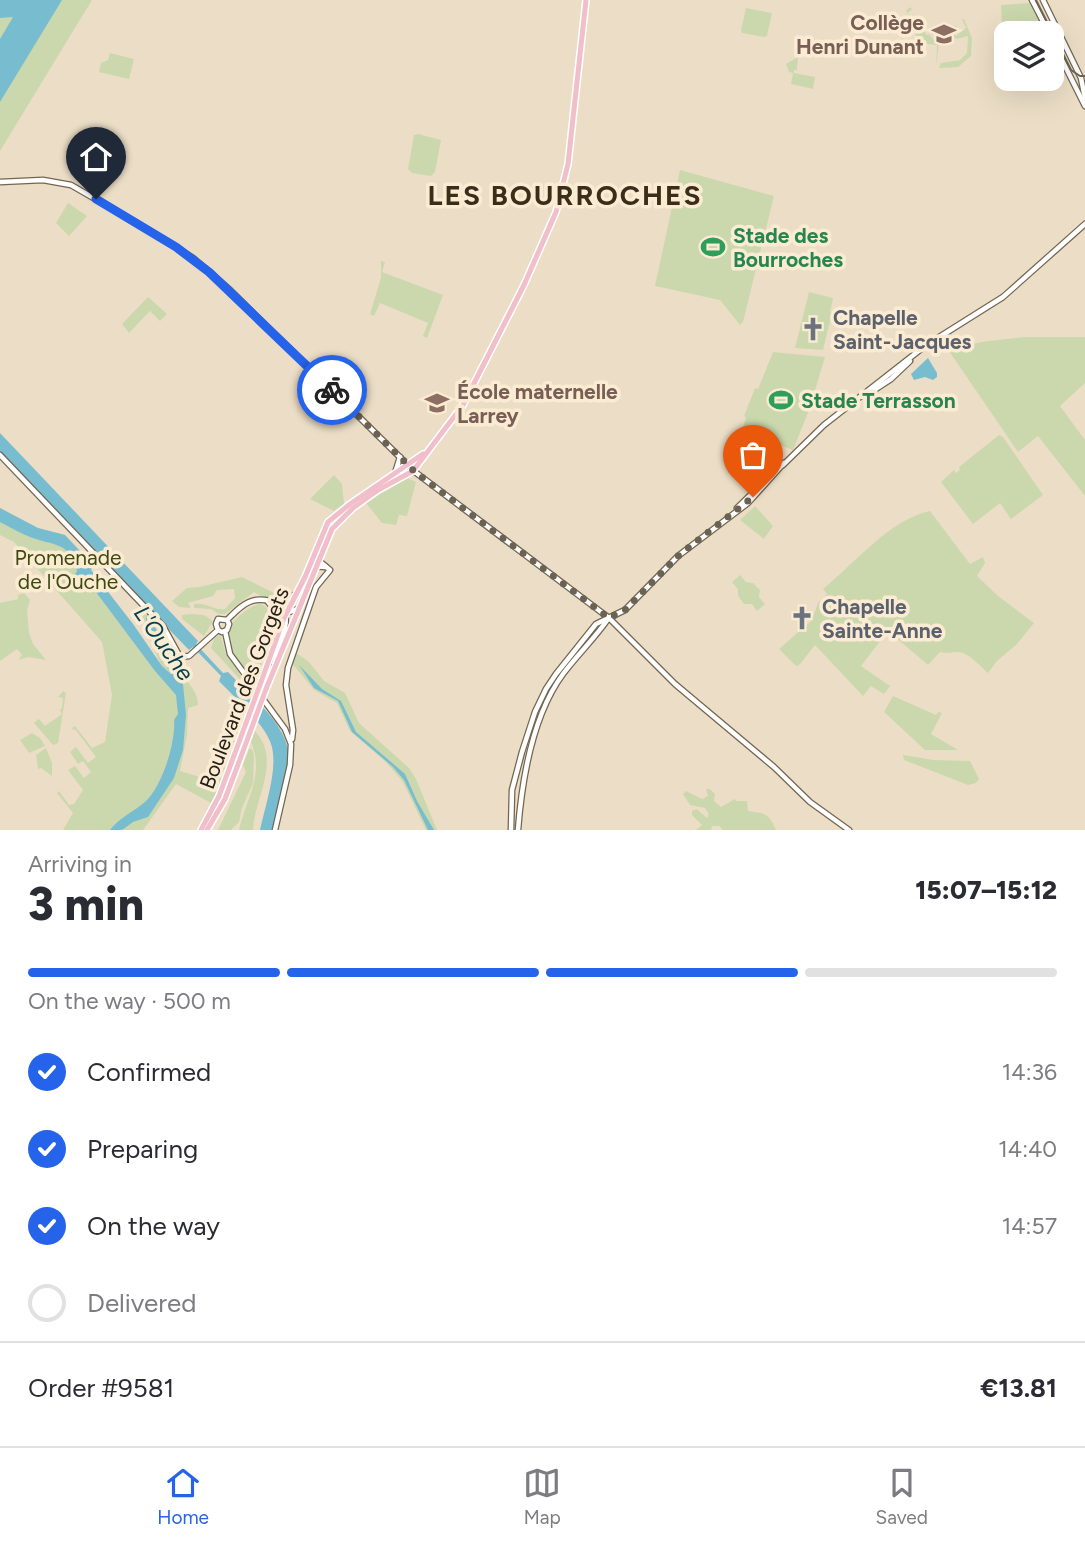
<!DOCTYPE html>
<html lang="en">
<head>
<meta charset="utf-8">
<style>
  body { margin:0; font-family:Figtree,sans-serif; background:#f7f7f7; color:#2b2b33; height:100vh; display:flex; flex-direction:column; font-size:26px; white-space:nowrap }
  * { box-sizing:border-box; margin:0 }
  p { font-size:23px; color:#7c7c81 }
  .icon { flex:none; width:38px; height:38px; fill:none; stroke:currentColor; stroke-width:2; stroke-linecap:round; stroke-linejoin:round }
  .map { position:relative; height:830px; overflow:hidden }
  .details { display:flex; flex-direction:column; background:#fff; flex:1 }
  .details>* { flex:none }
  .tools { position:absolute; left:994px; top:21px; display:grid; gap:14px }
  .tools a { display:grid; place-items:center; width:70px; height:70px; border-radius:14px; background:#fff; box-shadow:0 7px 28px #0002; font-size:35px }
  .pin { position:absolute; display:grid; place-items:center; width:60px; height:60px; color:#fff; margin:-72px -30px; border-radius:50% 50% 50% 0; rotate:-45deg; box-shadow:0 0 7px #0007 }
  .pin .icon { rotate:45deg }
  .courier { position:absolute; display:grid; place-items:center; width:70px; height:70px; margin:-35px; border:5px solid #2563eb; border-radius:50%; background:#fff; color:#222; box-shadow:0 2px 9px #0007 }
  .headline em { font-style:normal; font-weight:800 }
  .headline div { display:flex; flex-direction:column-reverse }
  .headline { display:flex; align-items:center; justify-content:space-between; height:119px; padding:0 28px }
  h1 { font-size:46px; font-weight:800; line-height:52px }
  .bar { display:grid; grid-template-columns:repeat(4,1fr); gap:10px 7px; align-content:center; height:84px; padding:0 28px }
  .bar i { height:9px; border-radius:5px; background:#e1e1e2 }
  .bar .active { background:#2563eb }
  .bar p { grid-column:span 4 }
  .line { display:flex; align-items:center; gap:18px; padding:0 28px; border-top:2px solid #e1e1e2 }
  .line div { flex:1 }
  ol { padding:0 28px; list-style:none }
  li { display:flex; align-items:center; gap:21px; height:77px }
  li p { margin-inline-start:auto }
  li .icon { padding:7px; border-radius:50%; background:#2563eb; color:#fff; stroke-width:4 }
  li:last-child { color:#7c7c81 }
  li i { width:38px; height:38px; border:4px solid #e1e1e2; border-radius:50% }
  .tabs { display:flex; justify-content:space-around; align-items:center; height:98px; border-top:2px solid #e1e1e2; background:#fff; font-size:19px; color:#7c7c81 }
  .tabs a { display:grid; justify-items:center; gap:4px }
  .tabs .active { color:#2563eb }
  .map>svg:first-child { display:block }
</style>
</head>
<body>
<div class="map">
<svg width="1085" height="830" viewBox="0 0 1085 830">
  <rect width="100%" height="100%" fill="#ecdec6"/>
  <g fill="#cbd8ad">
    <path d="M0,0H92L0,151Z"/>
    <path d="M1030,3L1041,24L1002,27L1001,5Z"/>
    <path d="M910,7L912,9L908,13L927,35L929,34L936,43L939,41L936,67L937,45L916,43V32H892V13L895,12V26L915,29L916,24L906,11Z"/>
    <path d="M746,8L772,13L767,36L764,37L742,33L741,30Z"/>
    <path d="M962,19H964L972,38L971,56L958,67L939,68L941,63L960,60L967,53L968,36L956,39L949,30L952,26H957L951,31L956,36L966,28Z"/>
    <path d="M110,53L134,59L129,79L99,72L101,63L108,60Z"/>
    <path d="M798,57L797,70H794V73L815,77L813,89L791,84L793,73L789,72L786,64Z"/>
    <path d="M418,134L441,140L435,172L431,176L412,173L408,169L414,135Z"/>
    <path d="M680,170L774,196L743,322L740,325L720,300L655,286Z"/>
    <path d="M68,203L87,216L69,236L56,223Z"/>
    <path d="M381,261L385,262L382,272L443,295L427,338L423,336L428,323L380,303L374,316L370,314L381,278Z"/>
    <path d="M809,292L833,298L830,312L832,313L823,350L795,348Z"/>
    <path d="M148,297L167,314L160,321L150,311L129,333L122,324Z"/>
    <path d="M1024,337H1085V383L1060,406L1085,440V496L1038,436L1018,452L949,351L981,342Z"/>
    <path d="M773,352L825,357L809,410L793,450L742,430L746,418L744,416L755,388L758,389Z"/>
    <path d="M999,435L1003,437L1043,495L1011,519L1000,503L973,524L941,482L954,470L956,473L960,470L959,467Z"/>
    <path d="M334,475L342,484L344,504L334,511L310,499Z"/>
    <path d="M407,478L416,482L407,516L399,515L396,525L382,523L366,503Z"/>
    <path d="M755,506L773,526L764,539L740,520Z"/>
    <path d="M0,508L38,528L65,535L94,566L91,570L133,624L161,665L141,619L145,612C167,623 172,656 183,675C190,686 198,692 198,705L188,708L187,735L180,771L200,777L212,785C211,767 212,752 223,737L235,740L216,793L211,803L176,784L143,830H63L73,813L57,793L59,791L69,805L74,804L83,790L68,770L75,766L84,778L91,772L83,761L78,764L70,752L76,747L88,763L96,757L75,729L73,730L72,728L75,726L92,748L105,742L112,695L102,642L14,542L0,535Z"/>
    <path d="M930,511L970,564L983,557L985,563L977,576L998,596L1034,623L1017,644L997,661L988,673C981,667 968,652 958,652C951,652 947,654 940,652L928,665L888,631L861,666L890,686L884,694L871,686L863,696L815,645L801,663L798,666L795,665L779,649L812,620L818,603L827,594L823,589C855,563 889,520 930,511Z"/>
    <path d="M740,575L746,582L753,583L760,590L759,597L765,604L757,611L752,604H744L738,596V589L732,582Z"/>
    <path d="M242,577L278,595L273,599L264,598L254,592L225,614H219L211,609L194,608V604C206,602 215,611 225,609L235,598L234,589L217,590L213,596L188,603L191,608L179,607L172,601L187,588L199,587Z"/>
    <path d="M24,593L30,600L27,610L29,633L33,644L46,660L28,657L18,660L22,655L17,649L0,661V603L18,599V595Z"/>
    <path d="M260,604C270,608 273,612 273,623L255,685C242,667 214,639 237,618C245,611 249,607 260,604Z"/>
    <path d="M191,614L204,615L213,621L204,636L182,619V615Z"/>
    <path d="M218,635L221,637L226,654L252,692L211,648L214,639Z"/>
    <path d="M295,652L309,662L324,681L345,693L359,723L409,768L416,779L437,830H426L403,782L386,762L350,731L337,703L314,690L292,663Z"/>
    <path d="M63,691L66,693L58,743L53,745L34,723L39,719L45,726L62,714L60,710L62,708L63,698L58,697Z"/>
    <path d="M893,696L936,715L938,712L942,713L931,734L958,750H925L884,712Z"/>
    <path d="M255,731C282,761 255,796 253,830H239C246,799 265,774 251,742Z"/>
    <path d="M32,733L40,738L45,746L29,753L20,740Z"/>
    <path d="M46,748L52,763V776L41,768L38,769L36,755Z"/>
    <path d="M249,749H252L254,756L253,783L242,808L239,822L231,830H218L246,772L243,765Z"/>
    <path d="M903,755L934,760L970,761L979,779L976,783L968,785L904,760Z"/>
    <path d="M706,789H710L715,794L714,801L721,807L735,799L736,801H747L748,811C766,814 768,812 776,830H723L719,826H712L711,830H696L702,825L692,815V811L697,809L707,818L709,814L705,808L690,805L683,794L686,791L702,799L708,796Z"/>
  </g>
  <g fill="#78bdcf">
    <path d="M0,0H62L0,102V39L13,17L0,18Z"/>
    <path d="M928,358L937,373V377L933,380L925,377L914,380L911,374Z"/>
    <path d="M0,433L198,641L196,644L223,673L228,672C250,696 290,725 289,760C288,783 278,808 273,830H260C265,806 279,767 271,744C264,723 234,697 219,681L221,676L193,647L189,650L156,616L153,618V623L175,671L171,673L169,671L146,622V618L151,611L0,451Z"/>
    <path d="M0,508L38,528L65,535L94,566L91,570L133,624L162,666L171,674L175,672L183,684L186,715L183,750L174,778L148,817L133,822L122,830H110C119,818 133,812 145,802C162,787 176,742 174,720L178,714L176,695L155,671L84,576L79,582L72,579L77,571C70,541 53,546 30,537C20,533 10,527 0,522Z"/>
    <path d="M299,665L322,689L341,701L356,732L405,774L417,801L434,830H428L404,780L393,767L352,732L338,701L314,688Z"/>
  </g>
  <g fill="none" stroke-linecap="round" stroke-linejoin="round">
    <g stroke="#726650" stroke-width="7">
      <g id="tertiary">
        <path d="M1032,0L1049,33"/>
        <path d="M1043,0L1081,78L1085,98"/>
        <path d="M1052,40L1085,106"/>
        <path d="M0,455L163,626L180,657L189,656L218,630L216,624L218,619L227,620L229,624L227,630L222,632L218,630"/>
        <path d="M310,566L326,567"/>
        <path d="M268,602L277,612L278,617L268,655"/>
        <path d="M277,612L286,613L298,609"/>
        <path d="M227,620C235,612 244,602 256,600C273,598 276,608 294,595"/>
        <path d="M225,631L230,654L285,729L291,744L290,765L275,830"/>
        <path d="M274,666C276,645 296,621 279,603"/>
        <path d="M292,739L293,730L286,685L288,668L316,587L330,570L318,560"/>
      </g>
    </g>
    <g stroke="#726650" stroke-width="7">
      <g id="secondary">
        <path d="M0,182L43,180L71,185L137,223L193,258L230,290L415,472L609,618L675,684L774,767L810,802L849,830"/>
        <path d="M865,396L891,379L910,361"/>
        <path d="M783,465L824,425L925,346L1003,297L1085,224"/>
        <path d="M395,473L400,457"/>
        <path d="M737,508L771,475"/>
        <path d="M511,830L512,790L522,752L535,712L546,689L556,674L596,624L625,610L678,556L748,503L784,463"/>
        <path d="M518,830C522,779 532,716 563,674C577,655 595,638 608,619"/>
      </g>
    </g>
    <g stroke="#fff" stroke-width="8">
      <g id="primary">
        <path d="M261,682L284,618L305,577L328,522L350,504L423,454"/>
        <path d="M266,689L332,529L353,508L378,490L413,471L463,405L524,285L556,212L568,164L586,0"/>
        <path d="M201,830L219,796L235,753"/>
        <path d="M207,830L225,799L239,762"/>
      </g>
    </g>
    <use href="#tertiary" stroke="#fff" stroke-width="4.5"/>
    <use href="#secondary" stroke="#fff" stroke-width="4.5"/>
    <use href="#primary" stroke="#f1bfca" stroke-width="5"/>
    <path stroke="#6e6557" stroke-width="2" d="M1036,0L1071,70L1080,76H1085"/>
    <g stroke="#fff" stroke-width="8" stroke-linecap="butt">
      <g id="primary-bridge">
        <path d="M235,753L261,682"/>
        <path d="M239,762L266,689"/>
      </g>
    </g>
    <use href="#primary-bridge" stroke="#f1bfca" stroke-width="5"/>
  </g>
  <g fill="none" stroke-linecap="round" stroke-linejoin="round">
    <path stroke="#6b6254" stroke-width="7" stroke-dasharray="0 12.6" d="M332,390L415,472L609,618L625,610L678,556L753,497"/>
    <path stroke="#2563eb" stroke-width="9" d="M96,199L176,247L209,272L332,390"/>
  </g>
  <defs>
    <g id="school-bare" transform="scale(1.89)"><path d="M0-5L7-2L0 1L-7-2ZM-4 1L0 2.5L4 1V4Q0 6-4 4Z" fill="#8d6e63" stroke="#faebd2" stroke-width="2.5" paint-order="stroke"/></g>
    <g id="stadium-bare" transform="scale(1.89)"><path d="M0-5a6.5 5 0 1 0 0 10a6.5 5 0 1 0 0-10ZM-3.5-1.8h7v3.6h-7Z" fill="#2e9e5b" stroke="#faebd2" stroke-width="2.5" paint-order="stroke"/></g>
    <g id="church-bare" transform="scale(1.89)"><path d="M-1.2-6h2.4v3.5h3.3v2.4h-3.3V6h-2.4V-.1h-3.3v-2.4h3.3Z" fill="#6b7280" stroke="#faebd2" stroke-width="2.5" paint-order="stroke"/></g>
  </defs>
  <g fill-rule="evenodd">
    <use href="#school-bare" x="944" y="34"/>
    <use href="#stadium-bare" x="713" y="247"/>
    <use href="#church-bare" x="813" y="329"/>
    <use href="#stadium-bare" x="781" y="400"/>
    <use href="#school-bare" x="437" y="403"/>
    <use href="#church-bare" x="802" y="618"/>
  </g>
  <g text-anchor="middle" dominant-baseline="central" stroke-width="7" stroke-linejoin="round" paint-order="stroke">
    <g font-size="21" font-weight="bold" fill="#785e54" stroke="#faebd2" text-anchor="end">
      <text x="924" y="22">Collège<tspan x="924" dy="24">Henri Dunant</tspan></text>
      <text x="457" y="391" text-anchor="start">École maternelle<tspan x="457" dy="24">Larrey</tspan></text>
    </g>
    <g font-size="21" font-weight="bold" fill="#27864d" stroke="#faebd2" text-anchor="start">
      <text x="733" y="235">Stade des<tspan x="733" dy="24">Bourroches</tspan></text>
      <text x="801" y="400">Stade Terrasson</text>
    </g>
    <g font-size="21" font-weight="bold" fill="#5b616d" stroke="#faebd2" text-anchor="start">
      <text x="833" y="317">Chapelle<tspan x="833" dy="24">Saint-Jacques</tspan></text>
      <text x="822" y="606">Chapelle<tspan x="822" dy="24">Sainte-Anne</tspan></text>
    </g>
    <g font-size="21" fill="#3d4a0e" stroke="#faebd2">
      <text x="68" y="557">Promenade<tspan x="68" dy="24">de l'Ouche</tspan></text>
    </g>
    <g font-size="21" fill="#252017" stroke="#faebd2">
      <text transform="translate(244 688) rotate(-69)">Boulevard des Gorgets</text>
    </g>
    <g font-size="23" font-style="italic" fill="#00404d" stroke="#faebd2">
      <text transform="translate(164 643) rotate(55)">L'Ouche</text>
    </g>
    <g font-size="28" font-weight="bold" letter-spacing="2" fill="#3a2e1a" stroke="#faebd2">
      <text x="565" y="195">LES BOURROCHES</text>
    </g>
  </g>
</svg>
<div class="tools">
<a><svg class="icon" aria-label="layers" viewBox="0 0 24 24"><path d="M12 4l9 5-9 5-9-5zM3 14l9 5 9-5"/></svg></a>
</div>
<div class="pin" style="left:753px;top:497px;background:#ea580c"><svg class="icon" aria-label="bag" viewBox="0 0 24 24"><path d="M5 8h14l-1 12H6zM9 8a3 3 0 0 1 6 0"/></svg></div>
<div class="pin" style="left:96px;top:199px;background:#1f2937"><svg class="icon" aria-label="home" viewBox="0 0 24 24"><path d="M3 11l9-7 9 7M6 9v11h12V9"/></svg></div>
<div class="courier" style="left:332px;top:390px"><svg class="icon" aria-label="bike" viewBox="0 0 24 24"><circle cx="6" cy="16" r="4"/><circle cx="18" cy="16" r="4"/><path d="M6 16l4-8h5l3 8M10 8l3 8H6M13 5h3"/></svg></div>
</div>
<section class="details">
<div class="headline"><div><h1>3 min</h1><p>Arriving in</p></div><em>15:07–15:12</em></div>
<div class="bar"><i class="active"></i><i class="active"></i><i class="active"></i><i></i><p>On the way · 500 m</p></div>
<ol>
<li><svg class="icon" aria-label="check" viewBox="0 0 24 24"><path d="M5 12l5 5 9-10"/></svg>Confirmed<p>14:36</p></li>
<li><svg class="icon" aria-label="check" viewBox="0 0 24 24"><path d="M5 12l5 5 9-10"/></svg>Preparing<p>14:40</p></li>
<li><svg class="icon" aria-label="check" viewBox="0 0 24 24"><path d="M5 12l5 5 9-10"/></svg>On the way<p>14:57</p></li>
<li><i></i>Delivered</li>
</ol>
<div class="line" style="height:91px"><div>Order #9581</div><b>€13.81</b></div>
</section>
<nav class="tabs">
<a class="active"><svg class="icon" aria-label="home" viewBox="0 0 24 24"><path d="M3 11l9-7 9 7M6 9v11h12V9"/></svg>Home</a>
<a><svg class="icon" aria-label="map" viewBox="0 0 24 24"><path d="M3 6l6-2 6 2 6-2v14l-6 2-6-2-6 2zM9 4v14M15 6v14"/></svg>Map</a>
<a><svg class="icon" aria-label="saved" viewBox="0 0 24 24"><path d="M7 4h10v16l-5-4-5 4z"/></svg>Saved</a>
</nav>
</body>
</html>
